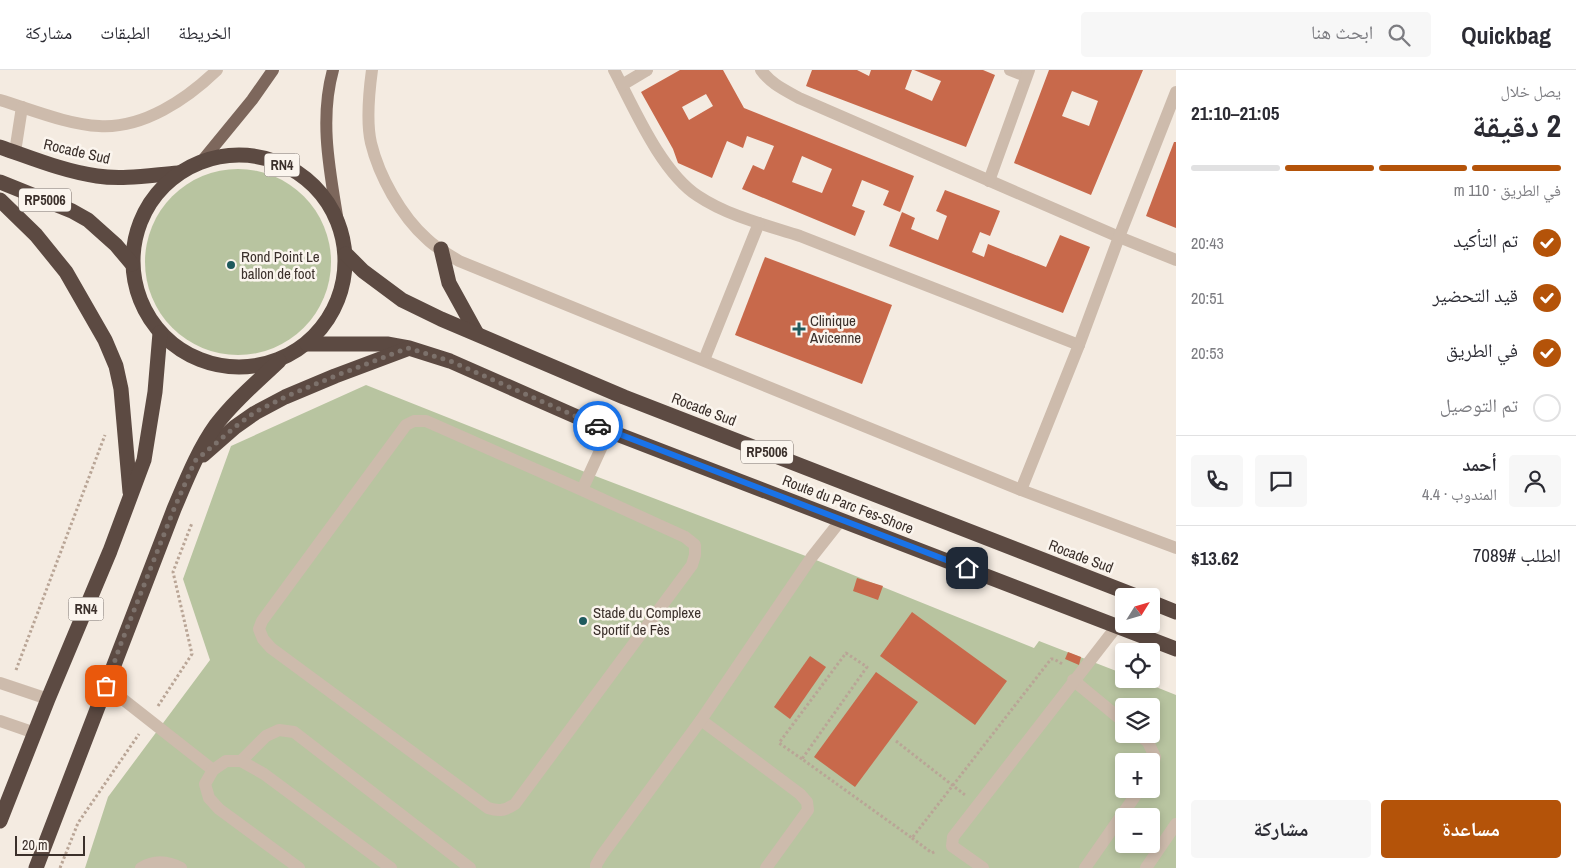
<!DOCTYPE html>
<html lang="ar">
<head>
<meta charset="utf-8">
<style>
  body { margin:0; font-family:"Archivo Narrow","Noto Naskh Arabic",sans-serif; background:#f7f7f7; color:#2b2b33; direction:rtl; height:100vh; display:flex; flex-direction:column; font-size:19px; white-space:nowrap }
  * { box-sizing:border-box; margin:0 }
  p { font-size:16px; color:#7c7c81 }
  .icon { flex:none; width:28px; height:28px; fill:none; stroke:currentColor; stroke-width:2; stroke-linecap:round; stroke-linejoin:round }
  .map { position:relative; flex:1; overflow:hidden; direction:ltr }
  .details { display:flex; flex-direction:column; background:#fff; width:400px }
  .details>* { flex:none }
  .needle { width:32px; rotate:53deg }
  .controls { position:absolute; left:1115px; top:518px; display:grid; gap:10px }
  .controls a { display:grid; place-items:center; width:45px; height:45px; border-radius:5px; background:#fff; box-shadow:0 2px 8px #0003; font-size:25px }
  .scale { position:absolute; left:15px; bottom:12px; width:70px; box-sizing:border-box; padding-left:5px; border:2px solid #3b302b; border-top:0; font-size:14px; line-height:18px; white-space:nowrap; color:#3b302b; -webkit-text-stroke:4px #fbf5ee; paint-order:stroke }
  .pin { position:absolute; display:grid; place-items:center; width:42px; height:42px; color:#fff; margin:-21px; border-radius:10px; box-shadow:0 2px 8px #0006 }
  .courier { position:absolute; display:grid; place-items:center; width:50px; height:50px; margin:-25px; border:4px solid #1a73e8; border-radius:50%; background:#fff; color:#222; box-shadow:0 1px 6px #0007 }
  .headline em { font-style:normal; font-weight:700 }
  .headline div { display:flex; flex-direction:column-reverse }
  .headline { display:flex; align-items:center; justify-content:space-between; height:85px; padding:0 15px }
  h1 { font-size:32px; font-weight:700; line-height:38px }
  .bar { display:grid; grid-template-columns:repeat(4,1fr); gap:8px 5px; align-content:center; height:60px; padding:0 15px }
  .bar i { height:6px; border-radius:4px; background:#e1e1e2 }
  .bar .current { background:#b45309 }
  .bar p { grid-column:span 4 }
  .line { display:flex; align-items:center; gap:12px; padding:0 15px; border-top:1px solid #e1e1e2 }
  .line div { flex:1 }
  .round { display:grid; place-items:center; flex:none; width:52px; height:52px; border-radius:5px; background:#f7f7f7 }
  ol { padding:0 15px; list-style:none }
  li { display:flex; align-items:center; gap:15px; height:55px }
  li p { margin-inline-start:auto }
  li .icon { padding:5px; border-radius:50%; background:#b45309; color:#fff; stroke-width:4 }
  li:last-child { color:#7c7c81 }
  li i { width:28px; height:28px; border:2px solid #e1e1e2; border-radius:50% }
  .action { display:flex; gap:10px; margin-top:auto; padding:10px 15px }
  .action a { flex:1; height:58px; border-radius:5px; background:#b45309; color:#fff; font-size:20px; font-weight:700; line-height:58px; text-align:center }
  .action a+a { background:#f7f7f7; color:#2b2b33 }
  header { display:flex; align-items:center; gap:30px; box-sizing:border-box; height:70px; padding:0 25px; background:#fff; border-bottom:1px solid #e1e1e2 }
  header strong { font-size:24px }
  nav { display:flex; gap:28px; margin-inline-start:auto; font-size:18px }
  .search { width:350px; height:45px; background:#f7f7f7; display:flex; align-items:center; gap:12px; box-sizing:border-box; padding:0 18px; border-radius:5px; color:#7c7c81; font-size:19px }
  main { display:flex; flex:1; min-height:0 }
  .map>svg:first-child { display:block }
</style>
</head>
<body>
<header>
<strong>Quickbag</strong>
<div class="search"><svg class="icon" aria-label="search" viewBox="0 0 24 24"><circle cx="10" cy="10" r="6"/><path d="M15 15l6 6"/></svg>ابحث هنا</div>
<nav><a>الخريطة</a><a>الطبقات</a><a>مشاركة</a></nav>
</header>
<main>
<section class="details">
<div class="headline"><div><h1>2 دقيقة</h1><p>يصل خلال</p></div><em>21:05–21:10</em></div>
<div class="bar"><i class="current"></i><i class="current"></i><i class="current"></i><i></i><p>في الطريق · 110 m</p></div>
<ol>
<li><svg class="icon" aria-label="check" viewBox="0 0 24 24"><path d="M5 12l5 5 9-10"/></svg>تم التأكيد<p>20:43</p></li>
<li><svg class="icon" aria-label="check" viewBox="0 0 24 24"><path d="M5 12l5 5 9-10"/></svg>قيد التحضير<p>20:51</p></li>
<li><svg class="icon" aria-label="check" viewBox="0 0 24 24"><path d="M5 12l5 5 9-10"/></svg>في الطريق<p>20:53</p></li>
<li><i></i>تم التوصيل</li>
</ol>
<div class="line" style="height:90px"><a class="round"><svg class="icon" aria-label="person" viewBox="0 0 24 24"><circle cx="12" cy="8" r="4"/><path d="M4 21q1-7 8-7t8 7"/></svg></a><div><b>أحمد</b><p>المندوب · 4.4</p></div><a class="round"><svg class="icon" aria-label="chat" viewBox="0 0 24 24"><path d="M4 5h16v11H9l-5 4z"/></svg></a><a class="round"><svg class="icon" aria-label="phone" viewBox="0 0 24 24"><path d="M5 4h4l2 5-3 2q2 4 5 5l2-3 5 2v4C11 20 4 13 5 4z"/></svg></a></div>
<div class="line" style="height:65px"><div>الطلب #7089</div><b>$13.62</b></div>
<div class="action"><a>مساعدة</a><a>مشاركة</a></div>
</section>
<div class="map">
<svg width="1176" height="798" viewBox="0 0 1176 798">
  <rect width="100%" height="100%" fill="#f4ebe1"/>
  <g fill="#b8c4a0" fill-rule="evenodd">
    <circle cx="238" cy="192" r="93"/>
    <path d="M366,315L590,404L811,488L1034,578L1039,571L1124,604V609H1136L1176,625V798H85L108,727L210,590L183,509L231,376ZM1124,636H1151V664H1124ZM1124,691H1151V719H1124ZM1124,746H1151V774H1124Z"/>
  </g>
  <g fill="#c8694b" fill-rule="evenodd">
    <path d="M680,0H723L744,38L914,106L900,142L883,135L889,121L862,110L852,136L865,141L855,166L742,119L753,95L764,100L774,76L747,66L743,78L727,71L712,108L678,93L673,79L641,22ZM706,24L713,36L689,50L682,37ZM802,86L832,99L822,123L792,112Z"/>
    <path d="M812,0H857L869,6L871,0H912L905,19L932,31L941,11L914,0H983L995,5L966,77L806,16Z"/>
    <path d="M1049,0H1143L1091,125L1014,93ZM1072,21L1098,31L1089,56L1062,46Z"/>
    <path d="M1174,72H1176V158L1146,146Z"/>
    <path d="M945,120L1000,141L990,166L980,162L972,182L984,187L988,174L1046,197L1060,165L1090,177L1063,243L889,176L902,142L915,148L911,159L938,170L947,146L936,141Z"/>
    <path d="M765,187L892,235L862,314L735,265Z"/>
    <path d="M857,508L883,516L878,530L853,521Z"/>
    <path d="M912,542L1007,611L975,655L880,586Z"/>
    <path d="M1068,582L1081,587L1079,595L1065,589Z"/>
    <path d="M810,586L826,597L790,649L774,637Z"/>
    <path d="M876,602L918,632L855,717L814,687Z"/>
  </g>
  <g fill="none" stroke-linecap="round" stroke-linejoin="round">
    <g stroke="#b9a596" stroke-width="3" stroke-dasharray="2.5 2.5" stroke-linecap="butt">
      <path d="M16,600L105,365"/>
      <path d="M158,636L192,584L173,502L192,453"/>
      <path d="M896,671L965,725"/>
      <path d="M802,689L779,673L846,583L867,597L802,689L912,768L1051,589H1054L1064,595"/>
      <path d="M912,768L932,783L936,781"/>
      <path d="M60,798L78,753L139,664"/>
    </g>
    <g stroke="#cdbbac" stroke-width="12">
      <path d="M582,420L685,467L695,475V485L692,495L515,734C506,740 500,742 488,738L271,578L263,569L259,559L262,551L406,355L414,351H426L582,420L609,361"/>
      <path d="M1073,610L1124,652"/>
      <path d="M0,613L48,629"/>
      <path d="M106,616L213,700"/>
      <path d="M701,650L800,724L807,732L808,740L766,798"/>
      <path d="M0,651L35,663"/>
      <path d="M1138,664L1148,672L1155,687L1151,702"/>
      <path d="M241,691L266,666L279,660L294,662L470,798"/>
      <path d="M141,798C154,790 168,791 181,798"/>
      <path d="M299,798L219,739L209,728L205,714L213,700L226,691H241L264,704L391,798"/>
      <path d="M596,798V795L602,785L701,650L811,488L841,450"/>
      <path d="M983,798L952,776L953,767L1117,556"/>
      <path d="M1085,798L1140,719"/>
      <path d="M1146,798L1176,754"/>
    </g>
    <g stroke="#cdbbac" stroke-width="12">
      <path d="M372,0C369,22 366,51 371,73C379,106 401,146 427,169C436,178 448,184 459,191L1021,420L1176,478"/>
      <path d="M614,0C634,38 661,102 698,126C728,146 766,155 800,166L1079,275"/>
      <path d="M761,0C771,14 785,20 799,28L1119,167L1176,190"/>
      <path d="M1010,0L1026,6"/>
      <path d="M622,15L647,0"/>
      <path d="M0,30C30,39 69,55 99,56C143,59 187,29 217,0"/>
      <path d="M15,82L22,37"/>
      <path d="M989,111L1029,0"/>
      <path d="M704,290L759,153"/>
      <path d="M1021,420L1079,275L1119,167L1176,22"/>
    </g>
    <g stroke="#7d675c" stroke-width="12">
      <path d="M333,0C319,50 330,102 338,152"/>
      <path d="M202,91L252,30L273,0"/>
    </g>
    <g stroke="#5c4a42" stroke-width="15">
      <path d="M0,77C32,88 63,101 97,106C123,110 152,105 178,103"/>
      <circle cx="239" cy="191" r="106"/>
      <path d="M0,112L72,141L88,150L116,175L132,194"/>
      <path d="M0,130L36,165L66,202L105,270L116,296L121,319L130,422"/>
      <path d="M441,179L449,213L476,262"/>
      <path d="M346,184L363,201L402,230L441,249L624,327L1136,526"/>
      <path d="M307,274H387L409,278L450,291L609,361L1176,579"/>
      <path d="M203,385L235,357L255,343L285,327L335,306L407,279"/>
      <path d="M1151,532L1176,542"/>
      <path d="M0,751L48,629L110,481L144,390L155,322L160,263"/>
      <path d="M36,798L174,439C186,411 198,380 216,355C234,331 257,312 279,291"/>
    </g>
  </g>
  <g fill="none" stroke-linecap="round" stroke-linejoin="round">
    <path stroke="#7c716b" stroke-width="5" stroke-dasharray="0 9" d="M106,616L120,576L174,439L195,391L235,357L255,342L285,327L335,306L408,278L450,291L598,356"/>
    <path stroke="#1a73e8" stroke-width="6" d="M598,356L967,498"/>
  </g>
  <g fill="#1f5a5e" stroke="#fbf5ee" stroke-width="2">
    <circle cx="231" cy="195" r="5"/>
    <path d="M796.5 251.5h5v5h5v5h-5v5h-5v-5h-5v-5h5z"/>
    <circle cx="583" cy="551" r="5"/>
  </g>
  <g text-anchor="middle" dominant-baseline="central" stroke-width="5" stroke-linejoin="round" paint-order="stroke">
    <g fill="#fbf5ee" stroke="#756b66" stroke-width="1">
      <rect x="264.5" y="83.5" width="35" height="23" rx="4"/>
      <rect x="19" y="118.5" width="52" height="23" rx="4"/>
      <rect x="741" y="370.5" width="52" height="23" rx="4"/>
      <rect x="68.5" y="527.5" width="35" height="23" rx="4"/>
    </g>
    <g font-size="14" font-weight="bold" fill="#3b302b">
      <text x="282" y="95">RN4</text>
      <text x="45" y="130">RP5006</text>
      <text x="767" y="382">RP5006</text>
      <text x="86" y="539">RN4</text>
    </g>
    <g font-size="15" fill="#3b302b" stroke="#fbf5ee">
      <text transform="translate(77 81) rotate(13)">Rocade Sud</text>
      <text transform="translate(704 339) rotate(21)">Rocade Sud</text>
      <text transform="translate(848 434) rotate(21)">Route du Parc Fes-Shore</text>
      <text transform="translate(1081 486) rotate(21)">Rocade Sud</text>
    </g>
    <g font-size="15" fill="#3b302b" stroke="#fbf5ee" text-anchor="start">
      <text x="241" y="186">Rond Point Le<tspan x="241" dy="17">ballon de foot</tspan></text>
      <text x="810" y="250">Clinique<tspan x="810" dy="17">Avicenne</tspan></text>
      <text x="593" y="542">Stade du Complexe<tspan x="593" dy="17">Sportif de Fès</tspan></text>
    </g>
  </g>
</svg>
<div class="controls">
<a><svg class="needle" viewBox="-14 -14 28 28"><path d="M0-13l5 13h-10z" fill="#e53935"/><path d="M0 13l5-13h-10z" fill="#7c7c81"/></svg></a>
<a><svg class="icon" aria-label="locate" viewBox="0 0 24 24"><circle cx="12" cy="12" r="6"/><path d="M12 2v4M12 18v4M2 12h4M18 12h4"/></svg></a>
<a><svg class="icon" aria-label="layers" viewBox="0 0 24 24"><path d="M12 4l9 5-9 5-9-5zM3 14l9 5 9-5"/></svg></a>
<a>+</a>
<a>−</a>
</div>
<div class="scale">20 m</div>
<div class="pin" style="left:106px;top:616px;background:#ea580c"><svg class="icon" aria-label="bag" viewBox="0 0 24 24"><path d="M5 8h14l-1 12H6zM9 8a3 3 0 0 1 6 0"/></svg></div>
<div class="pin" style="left:967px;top:498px;background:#1f2937"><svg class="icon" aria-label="home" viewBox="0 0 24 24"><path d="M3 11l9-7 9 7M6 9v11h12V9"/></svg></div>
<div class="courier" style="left:598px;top:356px"><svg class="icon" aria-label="car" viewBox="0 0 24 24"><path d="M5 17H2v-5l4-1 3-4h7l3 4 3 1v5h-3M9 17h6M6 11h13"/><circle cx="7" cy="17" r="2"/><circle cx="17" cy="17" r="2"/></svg></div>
</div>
</main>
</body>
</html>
